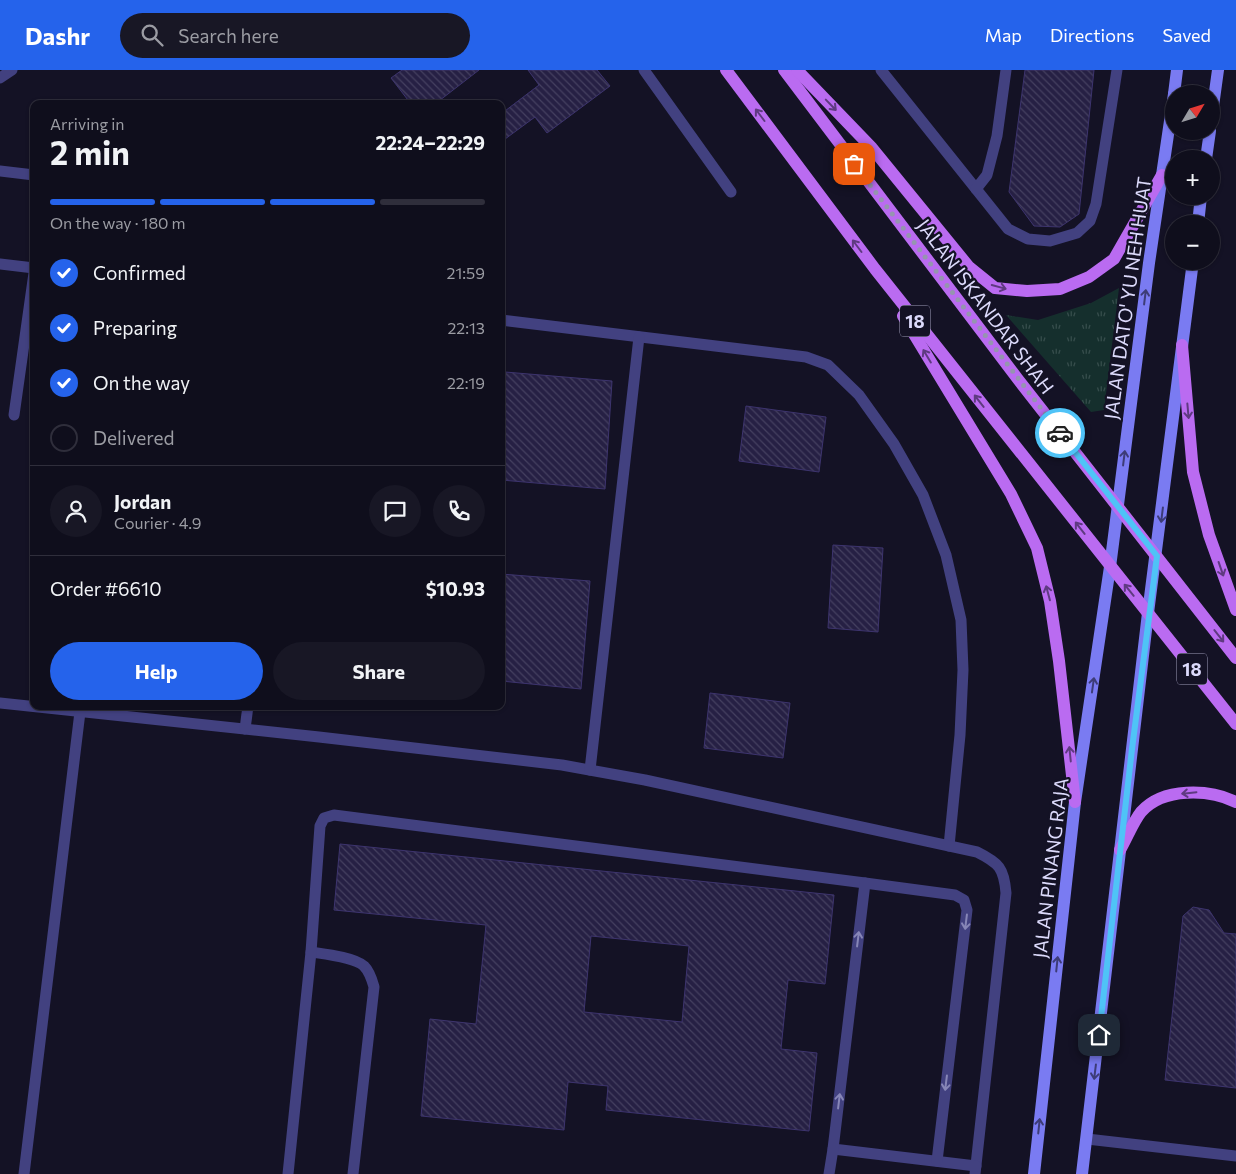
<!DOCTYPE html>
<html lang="en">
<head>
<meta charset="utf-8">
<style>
  body { margin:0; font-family:Commissioner,sans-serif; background:#181725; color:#f1f3f6; height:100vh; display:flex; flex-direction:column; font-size:19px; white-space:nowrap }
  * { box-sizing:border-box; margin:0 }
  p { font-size:16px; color:#9b9ca3 }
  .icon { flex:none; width:28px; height:28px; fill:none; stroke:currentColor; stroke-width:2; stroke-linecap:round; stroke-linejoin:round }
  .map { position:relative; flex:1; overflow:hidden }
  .panel { position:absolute; left:30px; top:30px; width:475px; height:610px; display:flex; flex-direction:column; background:#0f0e1c; border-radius:10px; box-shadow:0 1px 4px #0004,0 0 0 1px #2f2e3b }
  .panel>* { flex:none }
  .needle { width:32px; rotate:52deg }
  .fabs { position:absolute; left:1165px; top:15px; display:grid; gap:10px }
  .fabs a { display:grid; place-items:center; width:55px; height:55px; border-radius:50%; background:#0f0e1c; box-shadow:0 1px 4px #0004,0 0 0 1px #2f2e3b; font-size:25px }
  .pin { position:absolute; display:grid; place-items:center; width:42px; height:42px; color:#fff; margin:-21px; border-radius:10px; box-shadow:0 2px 8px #0006 }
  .courier { position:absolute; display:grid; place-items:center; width:50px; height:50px; margin:-25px; border:4px solid #4fc3f7; border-radius:50%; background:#fff; color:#222; box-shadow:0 1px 6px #0007 }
  .summary em { font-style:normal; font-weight:700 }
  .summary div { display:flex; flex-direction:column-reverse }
  .summary { display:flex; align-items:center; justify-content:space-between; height:85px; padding:0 20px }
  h1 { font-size:32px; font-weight:700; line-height:38px }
  .bar { display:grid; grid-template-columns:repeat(4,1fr); gap:8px 5px; align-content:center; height:60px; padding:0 20px }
  .bar i { height:6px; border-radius:4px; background:#2f2e3b }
  .bar .on { background:#2563eb }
  .bar p { grid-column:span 4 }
  .line { display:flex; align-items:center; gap:12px; padding:0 20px; border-top:1px solid #2f2e3b }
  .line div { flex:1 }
  .round { display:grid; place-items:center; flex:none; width:52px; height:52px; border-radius:26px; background:#181725 }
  ol { padding:0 20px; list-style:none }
  li { display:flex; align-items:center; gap:15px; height:55px }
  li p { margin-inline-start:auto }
  li .icon { padding:5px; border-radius:50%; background:#2563eb; color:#fff; stroke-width:4 }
  li:last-child { color:#9b9ca3 }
  li i { width:28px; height:28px; border:2px solid #2f2e3b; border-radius:50% }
  .button { display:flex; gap:10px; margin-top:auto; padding:10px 20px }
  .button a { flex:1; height:58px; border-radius:30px; background:#2563eb; color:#fff; font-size:20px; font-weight:700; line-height:58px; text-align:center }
  .button a+a { background:#181725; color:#f1f3f6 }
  header { display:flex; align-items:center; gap:30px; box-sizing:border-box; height:70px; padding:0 25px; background:#2563eb; color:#fff }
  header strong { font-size:24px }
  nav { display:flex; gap:28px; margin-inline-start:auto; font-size:18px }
  .search { width:350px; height:45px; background:#181725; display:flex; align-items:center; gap:12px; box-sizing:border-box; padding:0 18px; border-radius:28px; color:#9b9ca3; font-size:19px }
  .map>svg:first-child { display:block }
</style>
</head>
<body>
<header>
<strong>Dashr</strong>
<div class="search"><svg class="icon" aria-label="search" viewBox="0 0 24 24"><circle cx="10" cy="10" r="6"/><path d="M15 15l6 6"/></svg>Search here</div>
<nav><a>Map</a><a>Directions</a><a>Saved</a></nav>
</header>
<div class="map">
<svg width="1236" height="1104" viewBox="0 0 1236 1104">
  <defs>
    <pattern id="grass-tufts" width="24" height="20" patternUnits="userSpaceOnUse" patternTransform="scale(1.25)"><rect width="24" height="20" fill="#152f2d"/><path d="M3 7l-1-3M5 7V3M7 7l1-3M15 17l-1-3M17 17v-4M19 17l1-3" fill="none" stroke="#364d4c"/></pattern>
    <pattern id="building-back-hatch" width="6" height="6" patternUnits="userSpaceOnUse" patternTransform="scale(1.25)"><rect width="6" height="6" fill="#262044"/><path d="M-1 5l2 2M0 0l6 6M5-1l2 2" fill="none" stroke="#454060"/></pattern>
  </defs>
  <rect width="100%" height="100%" fill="#141225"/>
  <path fill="url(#grass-tufts)" d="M1119,218L1104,340L1091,342L1006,245L1038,250L1091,233Z"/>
  <g fill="url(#building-back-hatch)" stroke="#3d346e" fill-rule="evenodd">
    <path d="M402,0H479L435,34H411L391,8Z"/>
    <path d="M528,0H597L610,16L547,63L535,47L501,72V44L539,15Z"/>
    <path d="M1025,0H1094L1079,144L1060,157L1034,156L1009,122Z"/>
    <path d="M505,302L612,311L605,419L501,410V353Z"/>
    <path d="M746,336L826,347L819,402L739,391Z"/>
    <path d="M833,475L883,478L878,562L828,558Z"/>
    <path d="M501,504L590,511L581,619L501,611Z"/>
    <path d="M710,623L790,633L783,688L704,678Z"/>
    <path d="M340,774L834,825L825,914L788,910L781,979L817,983L809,1061L606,1040L608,1016L568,1012L564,1060L421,1046L430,949L476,954L486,855L334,840ZM591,866L689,876L682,952L584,942Z"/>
    <path d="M1193,837L1209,840L1224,863L1236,864V1018L1165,1010L1183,846Z"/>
  </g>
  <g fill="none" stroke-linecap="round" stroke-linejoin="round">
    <g stroke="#424180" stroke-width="11">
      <path d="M644,0L731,122"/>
      <path d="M881,0L1008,159L1028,169L1050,171L1077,163L1090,151L1096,134L1117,0"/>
      <path d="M0,8L12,0"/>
      <path d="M0,101L34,105"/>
      <path d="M976,119L987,105L997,66L1006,0"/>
      <path d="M0,194L34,198"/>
      <path d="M501,250L806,287L828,295L859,325L894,374L923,425L946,485L961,550L963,600L960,665L949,776"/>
      <path d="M14,345L34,203"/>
      <path d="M0,633L319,667L562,695L645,710L977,782C999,793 1004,798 1006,823L975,1104"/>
      <path d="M245,659L248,636"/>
      <path d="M590,700L639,267"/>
      <path d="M311,882C324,884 354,887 364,896C370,902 372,910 374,917L353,1104"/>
      <path d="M1087,1069L1236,1086"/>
      <path d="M833,1079L976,1096"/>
      <path d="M24,1104L80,642"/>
      <path d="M288,1104L311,882L320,756L324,748L334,745L865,813"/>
      <path d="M829,1104L833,1079L865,813L955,825L964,830L967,840L937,1091"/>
    </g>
    <g stroke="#7a7bf2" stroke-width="12">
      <path d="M1174,24L1177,0"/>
      <path d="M1211,51L1218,0"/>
      <path d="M1206,89L1210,61"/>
      <path d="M1198,154L1201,126"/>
      <path d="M1034,1104L1075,732L1110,497L1149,193L1174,24"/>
      <path d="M1082,1104L1148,543L1193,191"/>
    </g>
    <g stroke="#ba6bf1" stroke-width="12">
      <path d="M726,0L875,199L1236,654"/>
      <path d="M784,0L1017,308L1236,588"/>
      <path d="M797,0L872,78L969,197L995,218L1027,221L1060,219L1089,207L1114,189L1162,105"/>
      <path d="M903,246L1011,424L1037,478L1050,531L1059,591L1075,732"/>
      <path d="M1182,275L1193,402L1209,465L1236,540"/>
      <path d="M1120,780C1127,768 1133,752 1141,742C1163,717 1209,719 1236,732"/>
    </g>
  </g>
  <defs><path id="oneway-shaft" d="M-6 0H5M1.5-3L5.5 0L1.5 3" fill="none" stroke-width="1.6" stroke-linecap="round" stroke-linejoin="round" transform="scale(1.25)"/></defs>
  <g stroke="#5f3a81">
    <use href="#oneway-shaft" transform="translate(831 35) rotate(46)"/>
    <use href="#oneway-shaft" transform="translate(760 45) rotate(-127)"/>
    <use href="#oneway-shaft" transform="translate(857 176) rotate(-127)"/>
    <use href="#oneway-shaft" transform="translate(999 217) rotate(15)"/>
    <use href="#oneway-shaft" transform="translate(927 286) rotate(-121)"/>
    <use href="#oneway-shaft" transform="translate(979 331) rotate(-128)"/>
    <use href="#oneway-shaft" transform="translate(1188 341) rotate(85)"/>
    <use href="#oneway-shaft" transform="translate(1080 458) rotate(-128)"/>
    <use href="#oneway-shaft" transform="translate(1221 499) rotate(71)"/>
    <use href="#oneway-shaft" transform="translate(1129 520) rotate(-129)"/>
    <use href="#oneway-shaft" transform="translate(1048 523) rotate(-105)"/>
    <use href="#oneway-shaft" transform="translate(1219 566) rotate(52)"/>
    <use href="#oneway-shaft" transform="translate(1070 684) rotate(-96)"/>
    <use href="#oneway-shaft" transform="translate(1189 723) rotate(174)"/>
  </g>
  <g stroke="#3d3c77">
    <use href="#oneway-shaft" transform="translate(1145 227) rotate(-83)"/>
    <use href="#oneway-shaft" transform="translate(1124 388) rotate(-83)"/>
    <use href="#oneway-shaft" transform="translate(1162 445) rotate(97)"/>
    <use href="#oneway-shaft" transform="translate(1093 615) rotate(-82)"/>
    <use href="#oneway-shaft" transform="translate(1057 894) rotate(-84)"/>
    <use href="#oneway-shaft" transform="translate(1095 1002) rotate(97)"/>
    <use href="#oneway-shaft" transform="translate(1039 1056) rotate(-84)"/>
  </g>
  <g stroke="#8786b7">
    <use href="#oneway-shaft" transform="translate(966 852) rotate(97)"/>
    <use href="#oneway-shaft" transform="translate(858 869) rotate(-83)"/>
    <use href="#oneway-shaft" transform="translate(946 1013) rotate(97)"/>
    <use href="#oneway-shaft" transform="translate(839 1031) rotate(-83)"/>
  </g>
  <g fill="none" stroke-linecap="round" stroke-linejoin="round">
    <path stroke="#9694b0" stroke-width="5" stroke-dasharray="0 9" d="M854,94L1060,363"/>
    <path stroke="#4fc3f7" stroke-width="6" d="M1060,363L1157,486L1132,679L1099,965"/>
  </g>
  <g text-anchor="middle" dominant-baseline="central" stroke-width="4.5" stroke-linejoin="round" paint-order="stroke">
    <g fill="#141225" stroke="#a09ebb" stroke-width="1">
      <rect x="900" y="235.5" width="30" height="31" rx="4"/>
      <rect x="1177" y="583.5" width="30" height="31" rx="4"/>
    </g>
    <g font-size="18" font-weight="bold" fill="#dcdafb">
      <text x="915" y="251">18</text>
      <text x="1192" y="599">18</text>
    </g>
    <g font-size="19" fill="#dcdafb" stroke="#141225">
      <text transform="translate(1127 228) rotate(-82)">JALAN DATO' YU NEH HUAT</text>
      <text transform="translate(986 236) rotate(53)">JALAN ISKANDAR SHAH</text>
      <text transform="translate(1050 798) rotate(-83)">JALAN PINANG RAJA</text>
    </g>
  </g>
</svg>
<div class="fabs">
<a><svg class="needle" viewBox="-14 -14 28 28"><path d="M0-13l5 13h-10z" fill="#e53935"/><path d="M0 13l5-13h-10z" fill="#9b9ca3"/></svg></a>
<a>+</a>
<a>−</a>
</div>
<div class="pin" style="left:854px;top:94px;background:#ea580c"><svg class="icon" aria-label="bag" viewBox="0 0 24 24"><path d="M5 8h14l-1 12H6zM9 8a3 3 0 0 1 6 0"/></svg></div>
<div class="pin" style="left:1099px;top:965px;background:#1f2937"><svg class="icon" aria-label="home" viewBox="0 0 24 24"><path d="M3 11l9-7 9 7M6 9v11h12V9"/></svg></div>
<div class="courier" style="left:1060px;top:363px"><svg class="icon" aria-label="car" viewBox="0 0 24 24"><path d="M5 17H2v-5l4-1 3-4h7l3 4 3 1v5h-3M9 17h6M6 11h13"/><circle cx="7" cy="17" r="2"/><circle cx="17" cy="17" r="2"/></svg></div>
<section class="panel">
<div class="summary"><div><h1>2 min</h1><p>Arriving in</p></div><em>22:24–22:29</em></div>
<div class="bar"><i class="on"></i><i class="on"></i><i class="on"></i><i></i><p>On the way · 180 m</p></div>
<ol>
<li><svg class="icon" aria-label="check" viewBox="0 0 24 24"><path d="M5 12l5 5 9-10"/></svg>Confirmed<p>21:59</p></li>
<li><svg class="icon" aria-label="check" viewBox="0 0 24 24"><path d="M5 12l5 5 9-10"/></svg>Preparing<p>22:13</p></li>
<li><svg class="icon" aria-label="check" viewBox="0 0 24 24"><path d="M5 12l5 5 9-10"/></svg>On the way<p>22:19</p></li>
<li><i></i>Delivered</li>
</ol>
<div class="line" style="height:90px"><a class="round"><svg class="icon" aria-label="person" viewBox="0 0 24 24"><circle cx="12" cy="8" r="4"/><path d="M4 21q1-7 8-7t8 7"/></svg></a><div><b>Jordan</b><p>Courier · 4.9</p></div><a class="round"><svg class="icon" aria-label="chat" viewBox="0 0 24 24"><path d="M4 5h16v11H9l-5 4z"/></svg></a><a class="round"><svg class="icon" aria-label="phone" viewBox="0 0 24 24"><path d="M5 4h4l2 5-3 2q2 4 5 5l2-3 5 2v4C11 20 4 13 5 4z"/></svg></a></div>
<div class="line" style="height:65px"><div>Order #6610</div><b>$10.93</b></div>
<div class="button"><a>Help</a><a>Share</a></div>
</section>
</div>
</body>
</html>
